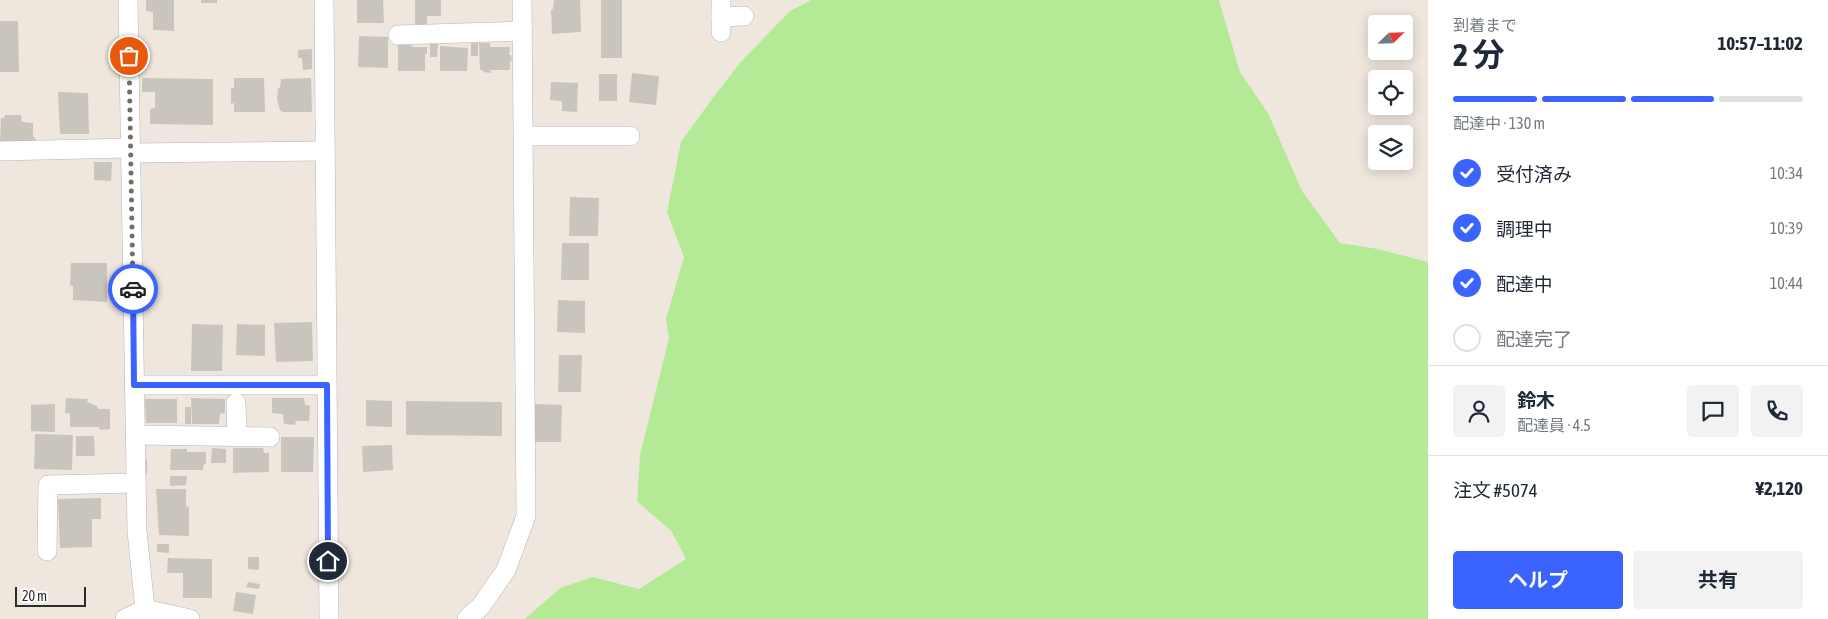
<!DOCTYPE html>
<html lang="ja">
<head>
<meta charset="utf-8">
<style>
  body { margin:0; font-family:"Asap Condensed","Noto Sans JP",sans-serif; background:#f2f2f3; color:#1f2937; height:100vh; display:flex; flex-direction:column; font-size:19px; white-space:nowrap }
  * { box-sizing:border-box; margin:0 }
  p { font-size:16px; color:#747a83 }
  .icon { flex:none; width:28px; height:28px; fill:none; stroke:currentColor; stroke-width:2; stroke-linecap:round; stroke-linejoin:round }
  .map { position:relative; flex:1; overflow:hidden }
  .side { display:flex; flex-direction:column; background:#fff; width:400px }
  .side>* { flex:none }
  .needle { width:32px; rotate:67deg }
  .fabs { position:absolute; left:1368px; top:15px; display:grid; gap:10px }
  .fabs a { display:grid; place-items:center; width:45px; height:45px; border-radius:5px; background:#fff; box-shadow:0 2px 12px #0003; font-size:25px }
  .scale { position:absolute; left:15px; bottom:12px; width:71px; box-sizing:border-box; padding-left:5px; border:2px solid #2c2c2c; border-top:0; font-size:14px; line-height:18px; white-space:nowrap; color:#2c2c2c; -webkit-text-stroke:4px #fff; paint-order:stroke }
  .pin { position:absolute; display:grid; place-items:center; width:42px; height:42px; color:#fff; margin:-21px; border:2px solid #fff; border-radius:50%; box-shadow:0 1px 5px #0007 }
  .courier { position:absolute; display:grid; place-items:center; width:50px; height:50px; margin:-25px; border:4px solid #3b63ff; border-radius:50%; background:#fff; color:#222; box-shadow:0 1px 6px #0007 }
  .overview em { font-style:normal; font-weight:700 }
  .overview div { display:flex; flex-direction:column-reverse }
  .overview { display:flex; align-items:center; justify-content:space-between; height:85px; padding:0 25px }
  h1 { font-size:32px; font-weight:700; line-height:38px }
  .bar { display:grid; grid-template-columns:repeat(4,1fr); gap:8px 5px; align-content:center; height:60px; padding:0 25px }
  .bar i { height:6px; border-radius:4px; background:#e0e1e3 }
  .bar .on { background:#3b63ff }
  .bar p { grid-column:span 4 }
  .line { display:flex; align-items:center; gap:12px; padding:0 25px; border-top:1px solid #e0e1e3 }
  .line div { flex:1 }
  .round { display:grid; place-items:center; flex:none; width:52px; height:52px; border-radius:5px; background:#f2f2f3 }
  ol { padding:0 25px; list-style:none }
  li { display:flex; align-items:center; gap:15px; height:55px }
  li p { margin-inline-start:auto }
  li .icon { padding:5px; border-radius:50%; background:#3b63ff; color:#fff; stroke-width:4 }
  li:last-child { color:#747a83 }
  li i { width:28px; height:28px; border:2px solid #e0e1e3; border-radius:50% }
  .primary-button { display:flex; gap:10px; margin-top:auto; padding:10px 25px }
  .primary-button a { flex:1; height:58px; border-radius:5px; background:#3b63ff; color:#fff; font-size:20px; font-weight:700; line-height:58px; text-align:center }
  .primary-button a+a { background:#f2f2f3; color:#1f2937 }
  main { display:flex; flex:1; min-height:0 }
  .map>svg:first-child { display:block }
</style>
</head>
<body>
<main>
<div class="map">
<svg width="1428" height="619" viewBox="0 0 1428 619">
  <rect width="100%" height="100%" fill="#efe7de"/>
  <path fill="#b4ea96" d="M811,0H1219L1240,72L1268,113L1302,191L1340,243L1378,249L1428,262V619H525L560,588L593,577L639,589L686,559L672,532L637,501L640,455L669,338L666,319L684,257L667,212L681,142L709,103L740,63L790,11Z"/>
  <g fill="#cac5bc">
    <path d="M146,0H174V31L153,30V12L146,11Z"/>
    <rect x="201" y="0" width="16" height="3"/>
    <path d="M357,0H383L384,23H357Z"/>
    <path d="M415,0H441V16H427V27H415Z"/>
    <path d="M554,0H580L581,32L552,34L551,10L553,9Z"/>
    <rect x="601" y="0" width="21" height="58"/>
    <path d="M0,21H18L19,72H0Z"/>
    <path d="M359,36L388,37V68L358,67Z"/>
    <path d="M430,43L438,44L437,57H430Z"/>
    <rect x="471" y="43" width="7" height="13"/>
    <path d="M479,43H490V47H510L509,55H511L512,61H510V70H490L491,73L483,72L484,70H480Z"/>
    <path d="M398,45H412L411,47H427V54H425V71H398Z"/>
    <path d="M440,46L468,48L467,71H440Z"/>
    <path d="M312,49V69L303,70L302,58H298V50Z"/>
    <path d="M632,73L659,76L656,105L629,102Z"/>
    <rect x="599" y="74" width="18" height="27"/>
    <path d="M142,78L213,79V125L150,124V109L155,108V92H142Z"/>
    <path d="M234,78H264L265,112H234V103L231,104V88H234Z"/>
    <path d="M311,78L312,112H283L280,110L277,100L278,88H280L281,79Z"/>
    <path d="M551,82L578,83L577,112L562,111V101L550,100Z"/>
    <path d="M58,92L88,93L89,134H60Z"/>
    <path d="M5,115H21L22,122L33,123V136L39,143H0L1,118H4Z"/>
    <path d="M94,162H112L111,181L94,180Z"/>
    <path d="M570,197L599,198L598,236H569Z"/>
    <path d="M562,243H589V280H561Z"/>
    <path d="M71,263H107V302L73,300V286L70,285Z"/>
    <path d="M558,300L585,301V333L557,332Z"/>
    <path d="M312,322L313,361L276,362L274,323Z"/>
    <path d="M192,324L223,325L222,371H191Z"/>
    <path d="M237,324L265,325V356L236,355Z"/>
    <path d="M559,355H582L581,392H558Z"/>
    <path d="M66,398L88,399L87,402L97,406L98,409H110V429L100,430L99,427H70V414L65,413Z"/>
    <path d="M191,398L225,399V413L220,414L219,424H192Z"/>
    <path d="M272,398H304L305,405L310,406L309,421H296L295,425L284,424L283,414L272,413Z"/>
    <path d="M145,399H177V423H146Z"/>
    <path d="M366,400L392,401V427L366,426Z"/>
    <path d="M406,401L502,402V436L406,435Z"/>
    <path d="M55,404V432L31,431V405Z"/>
    <path d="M535,404L562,405L561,442H535Z"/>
    <rect x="185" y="407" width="6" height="17"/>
    <path d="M35,434L73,435L72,470L34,469Z"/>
    <path d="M76,436H94L95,456H76Z"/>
    <path d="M281,437H314L313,472H281Z"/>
    <path d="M392,445L393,470L363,472L362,446Z"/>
    <path d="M212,448L226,449V463H211Z"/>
    <path d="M233,448H263L264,453H269V472L233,473Z"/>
    <path d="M171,449H187V452H206V463L204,464L203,470H170Z"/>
    <path d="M140,459H147V474H141Z"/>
    <path d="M170,476H187L186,485L170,486Z"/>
    <path d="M156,489H186V506L189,507V536L159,535Z"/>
    <path d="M101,498V519H92V547L60,548L58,499Z"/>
    <path d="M157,544H169V553L157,552Z"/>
    <path d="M248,557H259V570L248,569Z"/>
    <path d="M168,558L212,559V598H183V573H167Z"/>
    <path d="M248,582L260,584L259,589L246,587Z"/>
    <path d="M236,592L256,595L253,614L233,611Z"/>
  </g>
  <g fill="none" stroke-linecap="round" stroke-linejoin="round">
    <g stroke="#b2b5c1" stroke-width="20">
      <g id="minor">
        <path d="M128,0L137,531L145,609"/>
        <path d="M324,0L329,619"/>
        <path d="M721,17L744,16"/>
        <path d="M721,32V0"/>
        <path d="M398,35L523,31"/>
        <path d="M524,136H630"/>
        <path d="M0,151L130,148"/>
        <path d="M130,153L325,151"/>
        <path d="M134,385H327"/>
        <path d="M236,403L237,437"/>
        <path d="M135,435L270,437"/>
        <path d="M47,551L48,485L136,483"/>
        <path d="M125,619L145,609L190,619"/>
        <path d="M467,619L481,606L506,570L526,516L522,0"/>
      </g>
    </g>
    <use href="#minor" stroke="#fff" stroke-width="19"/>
  </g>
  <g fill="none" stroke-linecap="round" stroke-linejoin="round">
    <path stroke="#706d6a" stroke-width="5" stroke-dasharray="0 9" d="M129,56L133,289"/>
    <path stroke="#3b63ff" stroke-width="6" d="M133,289L134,385H327L328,561"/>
  </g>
</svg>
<div class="fabs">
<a><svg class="needle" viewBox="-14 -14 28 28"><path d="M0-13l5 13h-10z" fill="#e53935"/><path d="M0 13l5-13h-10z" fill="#747a83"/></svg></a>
<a><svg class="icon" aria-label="locate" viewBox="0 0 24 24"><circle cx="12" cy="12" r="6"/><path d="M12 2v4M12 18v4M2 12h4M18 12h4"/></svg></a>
<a><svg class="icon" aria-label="layers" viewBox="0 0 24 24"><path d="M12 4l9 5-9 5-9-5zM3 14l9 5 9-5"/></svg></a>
</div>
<div class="scale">20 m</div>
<div class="pin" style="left:129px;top:56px;background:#ea580c"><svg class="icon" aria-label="bag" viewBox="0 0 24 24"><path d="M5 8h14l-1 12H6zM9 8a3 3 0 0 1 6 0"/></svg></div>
<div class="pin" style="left:328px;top:561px;background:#1f2937"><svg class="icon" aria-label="home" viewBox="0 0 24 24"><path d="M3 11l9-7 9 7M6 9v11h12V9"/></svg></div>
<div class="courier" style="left:133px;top:289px"><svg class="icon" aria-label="car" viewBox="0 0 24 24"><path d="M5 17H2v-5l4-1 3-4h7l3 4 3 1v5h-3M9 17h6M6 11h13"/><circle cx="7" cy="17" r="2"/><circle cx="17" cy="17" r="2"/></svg></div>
</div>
<section class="side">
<div class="overview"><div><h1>2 分</h1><p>到着まで</p></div><em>10:57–11:02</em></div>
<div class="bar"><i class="on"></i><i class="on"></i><i class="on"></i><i></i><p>配達中 · 130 m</p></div>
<ol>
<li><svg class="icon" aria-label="check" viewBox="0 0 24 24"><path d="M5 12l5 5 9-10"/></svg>受付済み<p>10:34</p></li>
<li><svg class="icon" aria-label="check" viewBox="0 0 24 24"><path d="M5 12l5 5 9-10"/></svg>調理中<p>10:39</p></li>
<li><svg class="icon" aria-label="check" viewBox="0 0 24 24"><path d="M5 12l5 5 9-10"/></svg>配達中<p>10:44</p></li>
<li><i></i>配達完了</li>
</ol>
<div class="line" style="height:90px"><a class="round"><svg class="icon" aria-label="person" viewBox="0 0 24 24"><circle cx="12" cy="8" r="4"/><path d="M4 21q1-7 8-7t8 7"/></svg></a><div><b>鈴木</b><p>配達員 · 4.5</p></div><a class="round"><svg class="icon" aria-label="chat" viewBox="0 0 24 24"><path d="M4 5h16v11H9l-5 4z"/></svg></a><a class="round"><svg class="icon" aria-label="phone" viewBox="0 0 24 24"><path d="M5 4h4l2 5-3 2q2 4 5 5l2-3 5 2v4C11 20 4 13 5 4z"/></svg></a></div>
<div class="line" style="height:65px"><div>注文 #5074</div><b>¥2,120</b></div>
<div class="primary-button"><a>ヘルプ</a><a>共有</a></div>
</section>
</main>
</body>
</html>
